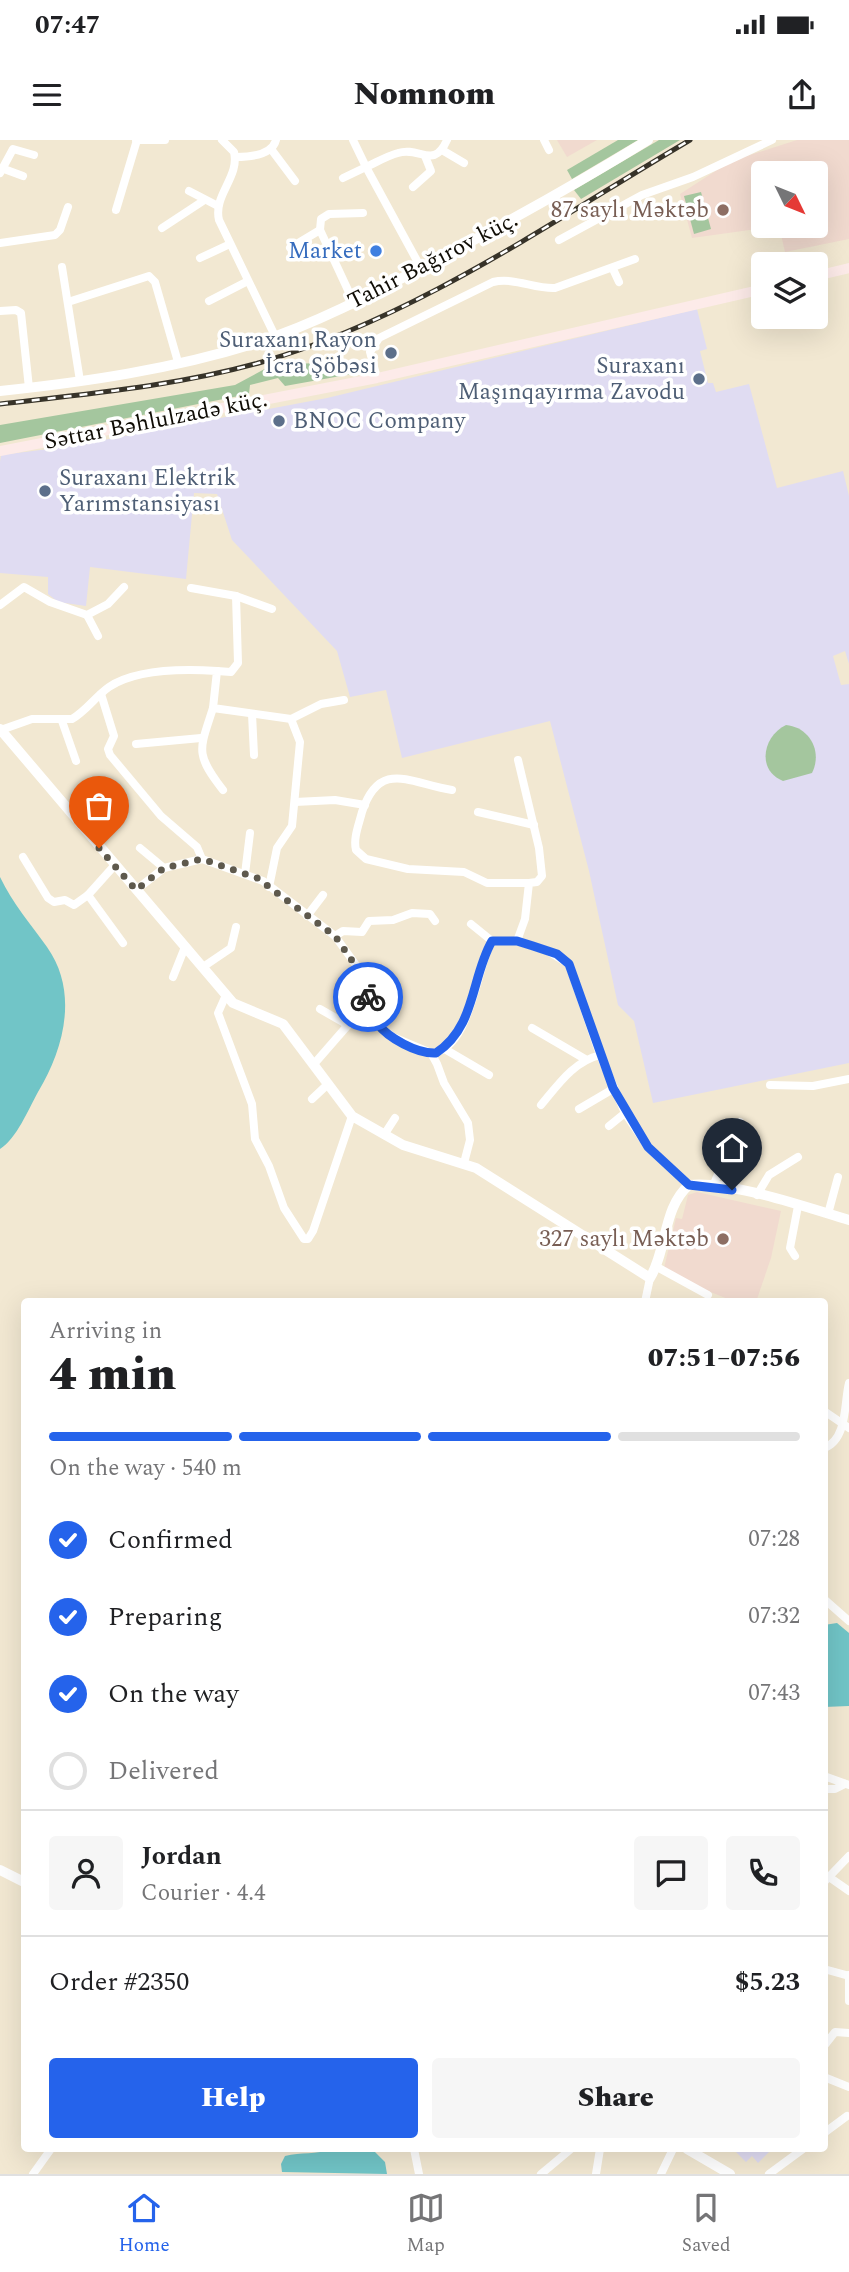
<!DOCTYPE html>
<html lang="en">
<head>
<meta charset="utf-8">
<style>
  body { margin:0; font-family:Spectral,serif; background:#f6f6f6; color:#202124; height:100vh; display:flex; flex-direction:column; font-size:26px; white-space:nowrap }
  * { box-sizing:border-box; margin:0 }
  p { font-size:23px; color:#757577 }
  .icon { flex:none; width:38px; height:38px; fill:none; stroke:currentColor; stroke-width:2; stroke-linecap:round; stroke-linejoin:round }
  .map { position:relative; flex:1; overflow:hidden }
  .sheet { position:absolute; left:21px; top:1158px; width:807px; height:854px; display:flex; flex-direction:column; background:#fff; border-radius:7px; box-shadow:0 7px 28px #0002 }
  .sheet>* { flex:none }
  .needle { width:46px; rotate:133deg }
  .controls { position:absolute; left:751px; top:21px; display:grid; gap:14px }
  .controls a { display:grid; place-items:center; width:77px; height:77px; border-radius:7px; background:#fff; box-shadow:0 7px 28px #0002; font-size:35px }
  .pin { position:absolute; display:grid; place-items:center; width:60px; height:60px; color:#fff; margin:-72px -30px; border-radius:50% 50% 50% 0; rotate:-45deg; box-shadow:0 0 7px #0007 }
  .pin .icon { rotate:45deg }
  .courier { position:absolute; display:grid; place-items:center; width:70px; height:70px; margin:-35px; border:5px solid #2563eb; border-radius:50%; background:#fff; color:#222; box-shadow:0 2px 9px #0007 }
  .overview em { font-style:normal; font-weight:800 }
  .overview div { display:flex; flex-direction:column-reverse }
  .overview { display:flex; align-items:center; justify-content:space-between; height:119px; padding:0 28px }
  h1 { font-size:46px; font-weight:800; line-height:52px }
  .bar { display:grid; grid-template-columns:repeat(4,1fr); gap:10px 7px; align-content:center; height:84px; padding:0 28px }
  .bar i { height:9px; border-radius:5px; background:#e0e0e0 }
  .bar .selected { background:#2563eb }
  .bar p { grid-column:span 4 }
  .line { display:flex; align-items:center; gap:18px; padding:0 28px; border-top:2px solid #e0e0e0 }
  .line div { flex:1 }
  .round { display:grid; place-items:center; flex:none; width:74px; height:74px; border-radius:7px; background:#f6f6f6 }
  ol { padding:0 28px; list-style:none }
  li { display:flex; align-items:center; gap:21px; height:77px }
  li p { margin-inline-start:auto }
  li .icon { padding:7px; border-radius:50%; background:#2563eb; color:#fff; stroke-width:4 }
  li:last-child { color:#757577 }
  li i { width:38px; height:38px; border:4px solid #e0e0e0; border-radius:50% }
  .button { display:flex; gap:14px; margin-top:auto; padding:14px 28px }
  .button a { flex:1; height:80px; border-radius:7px; background:#2563eb; color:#fff; font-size:28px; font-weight:800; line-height:80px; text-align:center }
  .button a+a { background:#f6f6f6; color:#202124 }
  .status { display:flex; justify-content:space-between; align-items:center; height:49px; padding:0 35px; background:#fff; direction:ltr }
  .status svg { height:19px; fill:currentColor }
  header { display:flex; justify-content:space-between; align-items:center; height:91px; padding:0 28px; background:#fff; font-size:32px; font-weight:800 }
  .menu { display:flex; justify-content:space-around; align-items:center; height:98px; border-top:2px solid #e0e0e0; background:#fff; font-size:19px; color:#757577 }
  .menu a { display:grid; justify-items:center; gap:4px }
  .menu .selected { color:#2563eb }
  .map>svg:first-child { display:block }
</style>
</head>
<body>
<div class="status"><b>07:47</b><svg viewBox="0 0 49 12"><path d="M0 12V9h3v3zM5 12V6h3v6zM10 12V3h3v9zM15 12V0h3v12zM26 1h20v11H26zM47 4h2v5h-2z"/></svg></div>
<header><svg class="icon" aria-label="menu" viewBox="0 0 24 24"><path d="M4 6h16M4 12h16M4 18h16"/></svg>Nomnom<svg class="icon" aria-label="share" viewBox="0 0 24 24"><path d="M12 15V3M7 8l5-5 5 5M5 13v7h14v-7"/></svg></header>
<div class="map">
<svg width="849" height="2034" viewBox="0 0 849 2034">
  <rect width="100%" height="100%" fill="#f2e8d2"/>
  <g fill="#e0dcf2">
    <path d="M697,169L707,209L700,211L708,243H713L716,252L749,244L777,348L843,331L849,356V524L845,511L833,516L841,545L849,544V923L653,963L634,881L618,865L589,731L550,581L402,618L386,550L350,557L337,511L232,400L217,354L194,353L186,439L90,427L86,466L58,462L48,454V437L0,433V322L1,315L72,306L327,258Z"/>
    <path d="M733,2009H772L758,2023L752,2016L746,2022Z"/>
  </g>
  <g fill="#f1dacf" fill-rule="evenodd">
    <path d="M557,0H597L567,17Z"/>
    <path d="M797,0H849V99L785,112L779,86L692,98L680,54L731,21ZM763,33H816V86H763Z"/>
    <path d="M697,1052L781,1071L771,1118L756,1162H735L684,1141L664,1128L676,1078L682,1079L688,1055Z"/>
  </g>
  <g fill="#a4c69e">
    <path d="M618,0H638L572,39L567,30Z"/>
    <path d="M659,0H680L581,59L574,50Z"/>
    <path d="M701,52L711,89L694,94L684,56Z"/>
    <path d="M361,221L363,232L285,246L278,238L250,245L249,254L0,303V285L235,245L272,225Z"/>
    <path d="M786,585C809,587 823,611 812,633L783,641C756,630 763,596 786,585Z"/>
  </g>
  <g fill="#71c5c7">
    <path d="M0,737C13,764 30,783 47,807C79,852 64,909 38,952C28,970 17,998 0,1009Z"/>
    <path d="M837,1483L849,1493V1566L824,1567V1485Z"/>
    <path d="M332,2009H372L385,2022L387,2034L282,2032L281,2024L285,2016C301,2012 316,2015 332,2009Z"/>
  </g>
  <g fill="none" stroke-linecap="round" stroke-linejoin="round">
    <g stroke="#fff" stroke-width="8">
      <path d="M136,0H165"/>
      <path d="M222,0L234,12C240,37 213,55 219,80L275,196"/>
      <path d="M544,0L549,10"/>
      <path d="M271,9L295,41"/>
      <path d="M442,10L464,23"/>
      <path d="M236,17C250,17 272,15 276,0"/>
      <path d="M4,29L23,36"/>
      <path d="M0,33L13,9L34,15"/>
      <path d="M343,38L366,27L353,0"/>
      <path d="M413,47L431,31L425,16"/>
      <path d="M189,51L218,66"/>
      <path d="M116,70L137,0"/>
      <path d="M162,88L203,61"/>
      <path d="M559,100L642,55L693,37L772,0"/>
      <path d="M0,103L55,95L60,90L68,67"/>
      <path d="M290,108L320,90"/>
      <path d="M200,118L230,104"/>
      <path d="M62,127L80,241"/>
      <path d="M421,128L366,27C377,22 387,16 398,13C420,6 434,30 447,0"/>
      <path d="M613,129L619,142"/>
      <path d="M209,161L248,141"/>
      <path d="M68,162L149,136L155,142L178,222"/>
      <path d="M354,163L320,90L321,79L329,74L363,73"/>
      <path d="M0,171L16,170L21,173L29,248"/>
      <path d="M377,238L370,212L379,198L493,142C514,137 534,149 555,148L635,119"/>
      <path d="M191,448L236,456L272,469"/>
      <path d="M0,465L24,447L50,462L87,475L108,464L124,447"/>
      <path d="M87,475L98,496"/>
      <path d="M217,531L231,532L238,523L236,456"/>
      <path d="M101,554L114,596L108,609L110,615L161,676L197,707L202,719"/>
      <path d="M213,568C200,609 194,613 223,650"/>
      <path d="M252,574L254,615"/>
      <path d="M291,579L321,564L344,560"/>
      <path d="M62,581L76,621"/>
      <path d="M1,590L32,579H72C86,571 96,556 109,547C136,529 186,529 217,531L213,568L291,579L300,602L292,686L277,708L269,747"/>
      <path d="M136,604L201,598"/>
      <path d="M452,650C411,644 380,618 362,672C359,684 353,698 356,710L366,719L408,729L464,732L487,743H529"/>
      <path d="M295,662L335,660L365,665"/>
      <path d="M69,671L82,660L103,668"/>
      <path d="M478,672L534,685"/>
      <path d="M140,708L164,728"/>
      <path d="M23,717L48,758L54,762L65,760L74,765L88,755L114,726"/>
      <path d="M245,734L250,693"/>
      <path d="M136,750L164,728L202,719L263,741L335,796L356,825L377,884L393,897L431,913L437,924L444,943L468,983L470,1000L464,1023"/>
      <path d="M88,755L123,803"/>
      <path d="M307,776L323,755"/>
      <path d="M471,784L492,801"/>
      <path d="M335,796L343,791L362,792L369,781L393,780L412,773L430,774L435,781"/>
      <path d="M517,801L525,779L529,743L537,742L542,736L539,708L518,620"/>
      <path d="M203,827L231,808L236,787"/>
      <path d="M173,837L185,807"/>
      <path d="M226,855L218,873L252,964L255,999L269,1026L284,1068L304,1099H308L313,1091L352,976"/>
      <path d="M320,869L348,885"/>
      <path d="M532,888L585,919"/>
      <path d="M443,908L489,935"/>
      <path d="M431,913C471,910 476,827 492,801H517L548,811L569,824L600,915L625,973L648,1007L689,1045"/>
      <path d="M314,924L348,885L370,869"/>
      <path d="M770,945L813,946L849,939"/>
      <path d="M312,959L328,944"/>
      <path d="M541,965C558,945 573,922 600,915"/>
      <path d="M579,969L613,949"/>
      <path d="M609,986L625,973"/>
      <path d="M384,995L395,978"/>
      <path d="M713,1046L740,982"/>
      <path d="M757,1055L769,1035L798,1017"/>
      <path d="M828,1074L838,1037"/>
      <path d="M795,1116L790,1108L798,1066"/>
      <path d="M657,1127L708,1155"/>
      <path d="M645,1162L650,1138"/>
      <path d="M824,1271L849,1288"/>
      <path d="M824,1308C848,1300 844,1261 849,1243"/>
      <path d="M824,1459L849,1481"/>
      <path d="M824,1636L849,1645"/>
      <path d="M824,1649H835L845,1644"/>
      <path d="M829,1737L849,1751"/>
      <path d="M824,1742L849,1716"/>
      <path d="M824,1829L849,1836"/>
      <path d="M849,1835V1861"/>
      <path d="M824,1906L835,1892L849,1893"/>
      <path d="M824,1937L849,1947"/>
      <path d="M824,1993L847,1976"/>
      <path d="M414,2009L419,2034"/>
      <path d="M33,2034L51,2009"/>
      <path d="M541,2034L571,2009"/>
      <path d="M596,2034L600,2009"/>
      <path d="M661,2034L673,2009"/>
      <path d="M769,2034L803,2009"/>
    </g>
    <g stroke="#fff" stroke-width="10">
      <path d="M0,251C86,242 173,229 256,203C315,184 370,155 425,126C501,86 575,45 648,0"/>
      <path d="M0,589L233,863L283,884L352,976L403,1005L476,1028L650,1138C667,1110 663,1067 689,1045C729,1040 808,1068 849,1080"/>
      <path d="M0,1730L24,1742"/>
      <path d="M687,2009L730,2034"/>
    </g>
    <g stroke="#fdebe9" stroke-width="10">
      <path d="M816,136L849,128"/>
      <path d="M0,311L377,238L763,149"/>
    </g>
    <g stroke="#373329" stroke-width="5">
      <path id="rail" d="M0,264C87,254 178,246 262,222C417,177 552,81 690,0"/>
    </g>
    <use href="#rail" stroke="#fff" stroke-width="2.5" stroke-dasharray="8" stroke-linecap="butt"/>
  </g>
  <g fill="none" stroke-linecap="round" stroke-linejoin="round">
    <path stroke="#5e594d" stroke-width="7" stroke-dasharray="0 12.6" d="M99,708L136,750L164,728L202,719L257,738L335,796L355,825L368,857"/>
    <path stroke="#2563eb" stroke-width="9" d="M368,857C370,866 371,875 377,883C388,898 417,914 436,913C476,887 471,837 492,801H517L533,806L557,814L569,824L613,948L648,1007L689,1045L732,1050"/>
  </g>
  <g fill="#8d6e63" stroke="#fff" stroke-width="2.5">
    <circle cx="723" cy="70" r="7"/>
    <circle cx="723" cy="1099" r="7"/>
  </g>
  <circle fill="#3f7fe0" stroke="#fff" stroke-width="2.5" cx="376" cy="111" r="7"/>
  <g fill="#5c6f8a" stroke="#fff" stroke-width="2.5">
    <circle cx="391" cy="213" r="7"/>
    <circle cx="699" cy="239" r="7"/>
    <circle cx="279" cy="281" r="7"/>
    <circle cx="45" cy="351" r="7"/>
  </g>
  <g text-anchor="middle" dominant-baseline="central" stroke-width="7" stroke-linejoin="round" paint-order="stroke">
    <g font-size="23" fill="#785e54" stroke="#fff" text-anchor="end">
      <text x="709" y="70">87 saylı Məktəb</text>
      <text x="709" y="1099">327 saylı Məktəb</text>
    </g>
    <g font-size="23" fill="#366cbe" stroke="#fff" text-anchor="end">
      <text x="362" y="111">Market</text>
    </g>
    <g font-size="23" fill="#0f0c05" stroke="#fff">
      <text transform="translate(433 121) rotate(-27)">Tahir Bağırov küç.</text>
      <text transform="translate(156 281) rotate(-11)">Səttar Bəhlulzadə küç.</text>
    </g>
    <g font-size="23" fill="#4e5e75" stroke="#fff" text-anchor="end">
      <text x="377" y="200">Suraxanı Rayon<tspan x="377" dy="26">İcra Şöbəsi</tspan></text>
      <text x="685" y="226">Suraxanı<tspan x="685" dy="26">Maşınqayırma Zavodu</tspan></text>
      <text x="293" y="281" text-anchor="start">BNOC Company</text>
      <text x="59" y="338" text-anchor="start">Suraxanı Elektrik<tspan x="59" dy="26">Yarımstansiyası</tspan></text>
    </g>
  </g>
</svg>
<div class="controls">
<a><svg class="needle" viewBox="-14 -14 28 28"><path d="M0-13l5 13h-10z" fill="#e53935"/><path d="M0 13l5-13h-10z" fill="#757577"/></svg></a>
<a><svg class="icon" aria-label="layers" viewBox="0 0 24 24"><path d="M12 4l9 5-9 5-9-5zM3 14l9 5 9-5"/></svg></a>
</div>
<div class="pin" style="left:99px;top:708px;background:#ea580c"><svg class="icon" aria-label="bag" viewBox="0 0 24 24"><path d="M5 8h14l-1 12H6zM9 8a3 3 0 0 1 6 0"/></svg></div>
<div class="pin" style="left:732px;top:1050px;background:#1f2937"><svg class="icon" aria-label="home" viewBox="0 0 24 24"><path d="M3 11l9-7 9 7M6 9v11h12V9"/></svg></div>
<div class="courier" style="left:368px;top:857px"><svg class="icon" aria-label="bike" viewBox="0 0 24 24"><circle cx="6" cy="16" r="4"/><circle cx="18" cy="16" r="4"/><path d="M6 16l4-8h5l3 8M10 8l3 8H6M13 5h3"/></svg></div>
<section class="sheet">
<div class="overview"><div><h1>4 min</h1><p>Arriving in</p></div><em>07:51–07:56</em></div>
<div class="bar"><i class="selected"></i><i class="selected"></i><i class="selected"></i><i></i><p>On the way · 540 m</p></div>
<ol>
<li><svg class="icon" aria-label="check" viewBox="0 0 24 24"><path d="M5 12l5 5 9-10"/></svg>Confirmed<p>07:28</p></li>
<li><svg class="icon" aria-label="check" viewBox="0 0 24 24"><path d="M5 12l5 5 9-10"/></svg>Preparing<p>07:32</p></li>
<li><svg class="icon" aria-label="check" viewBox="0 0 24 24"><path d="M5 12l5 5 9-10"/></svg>On the way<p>07:43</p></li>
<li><i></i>Delivered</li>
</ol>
<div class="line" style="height:126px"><a class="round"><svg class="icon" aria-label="person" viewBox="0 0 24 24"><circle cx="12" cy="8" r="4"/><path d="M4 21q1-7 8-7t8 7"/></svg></a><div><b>Jordan</b><p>Courier · 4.4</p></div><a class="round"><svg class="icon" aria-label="chat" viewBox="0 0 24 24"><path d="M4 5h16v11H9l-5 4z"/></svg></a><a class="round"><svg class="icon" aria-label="phone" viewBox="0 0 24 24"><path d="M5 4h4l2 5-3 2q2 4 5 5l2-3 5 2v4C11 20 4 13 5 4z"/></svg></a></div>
<div class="line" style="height:91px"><div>Order #2350</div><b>$5.23</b></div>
<div class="button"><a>Help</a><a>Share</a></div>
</section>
</div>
<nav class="menu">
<a class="selected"><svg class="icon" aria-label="home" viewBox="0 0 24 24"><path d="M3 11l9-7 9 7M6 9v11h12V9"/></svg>Home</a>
<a><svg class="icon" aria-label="map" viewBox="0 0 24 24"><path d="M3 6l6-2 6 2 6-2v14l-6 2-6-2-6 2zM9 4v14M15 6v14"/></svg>Map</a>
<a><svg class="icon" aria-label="saved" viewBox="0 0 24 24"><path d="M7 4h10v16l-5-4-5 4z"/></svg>Saved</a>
</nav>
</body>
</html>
